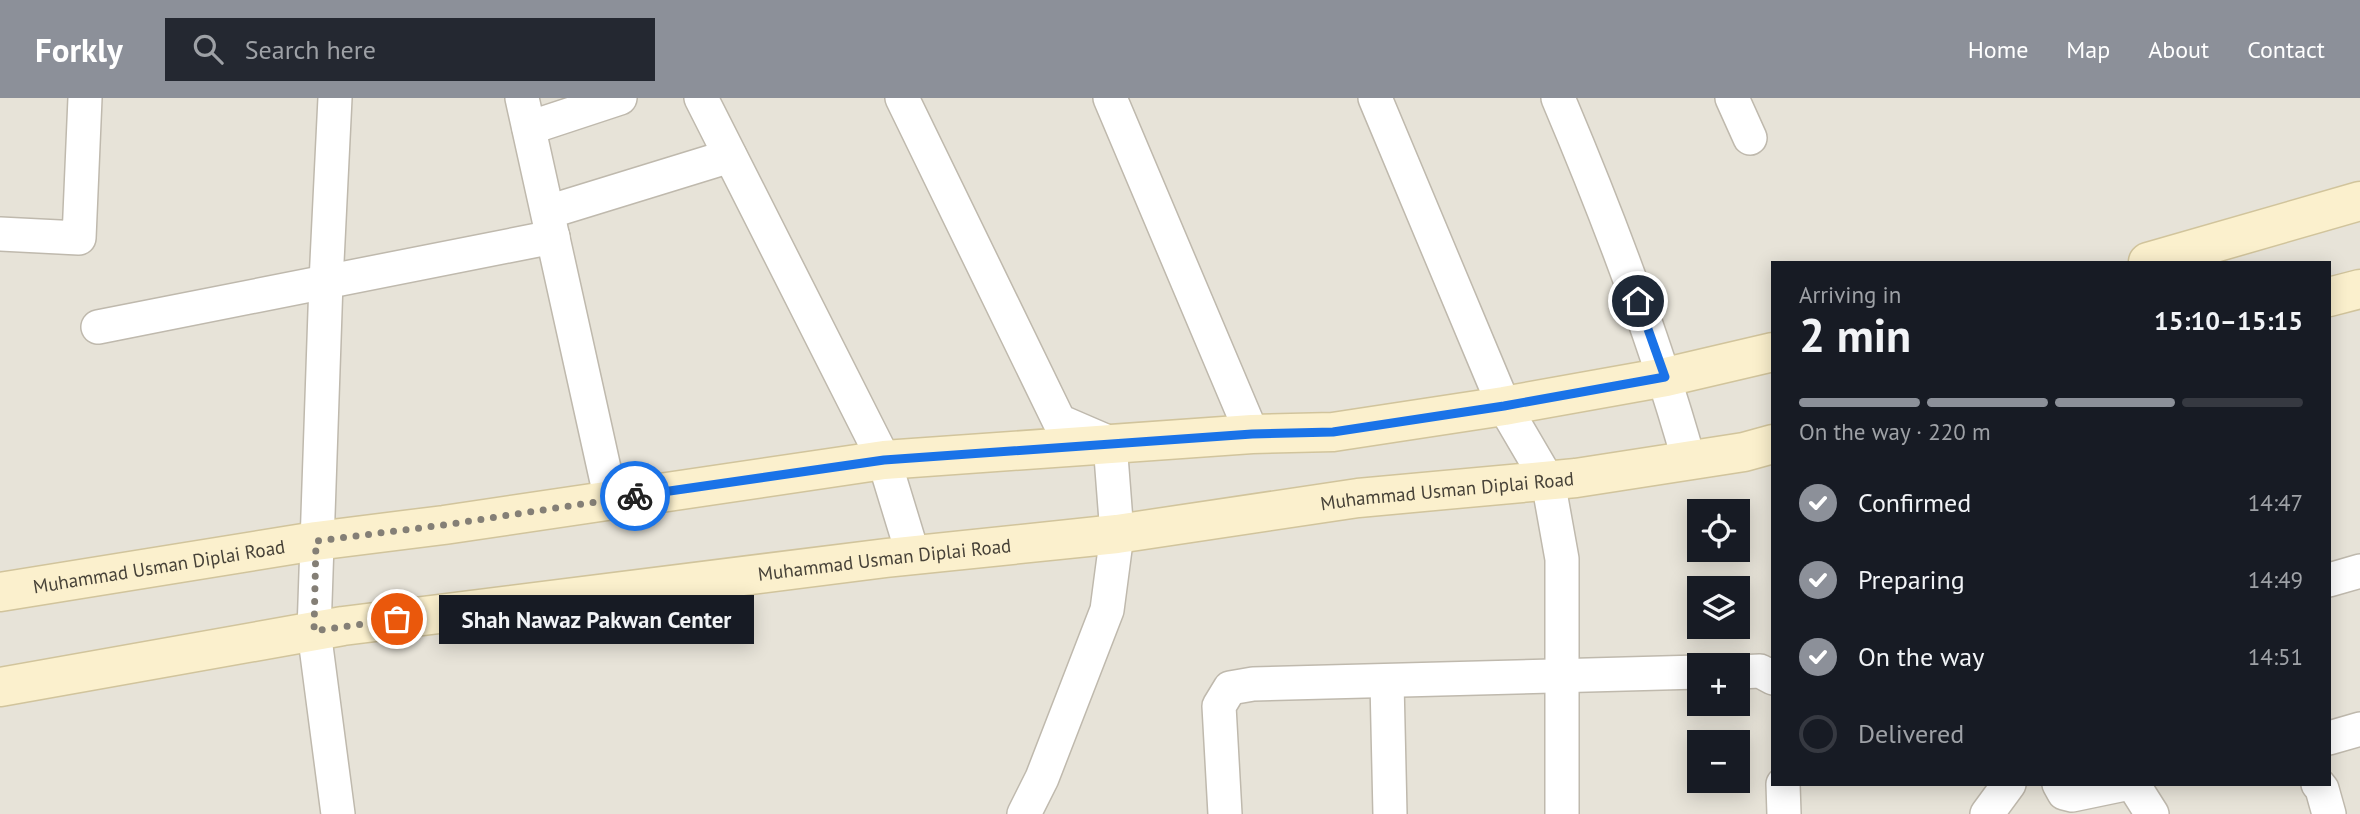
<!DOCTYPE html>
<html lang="en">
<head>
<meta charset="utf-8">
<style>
  body { margin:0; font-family:"PT Sans",sans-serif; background:#242831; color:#f1f3f6; height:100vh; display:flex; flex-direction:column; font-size:26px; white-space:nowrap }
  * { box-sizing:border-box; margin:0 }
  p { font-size:23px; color:#9ea1a6 }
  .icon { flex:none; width:38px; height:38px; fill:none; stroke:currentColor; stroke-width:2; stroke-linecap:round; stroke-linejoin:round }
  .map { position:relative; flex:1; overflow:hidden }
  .drawer { position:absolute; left:1771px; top:163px; width:560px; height:525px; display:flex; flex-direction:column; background:#171b24; border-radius:0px; box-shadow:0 4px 18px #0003 }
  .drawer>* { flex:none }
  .fabs { position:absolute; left:1687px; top:401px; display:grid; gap:14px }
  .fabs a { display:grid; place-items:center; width:63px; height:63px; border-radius:0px; background:#171b24; box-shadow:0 4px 18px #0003; font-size:35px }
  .pin { position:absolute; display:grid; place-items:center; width:60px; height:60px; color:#fff; margin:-30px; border:4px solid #fff; border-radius:50%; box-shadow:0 2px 7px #0007 }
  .courier { position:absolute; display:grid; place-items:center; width:70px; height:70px; margin:-35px; border:5px solid #1a73e8; border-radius:50%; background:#fff; color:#222; box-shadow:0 2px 9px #0007 }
  .bubble { position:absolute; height:49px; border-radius:0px; background:#171b24; box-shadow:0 4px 18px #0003; font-size:23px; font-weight:700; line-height:49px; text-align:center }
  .overview em { font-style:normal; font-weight:700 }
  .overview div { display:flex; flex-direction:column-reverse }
  .overview { display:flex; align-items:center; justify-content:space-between; height:119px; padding:0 28px }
  h1 { font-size:46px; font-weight:700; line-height:52px }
  .bar { display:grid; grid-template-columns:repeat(4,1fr); gap:10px 7px; align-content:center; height:84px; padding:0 28px }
  .bar i { height:9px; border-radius:5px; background:#363941 }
  .bar .on { background:#8c9099 }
  .bar p { grid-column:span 4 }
  ol { padding:0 28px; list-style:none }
  li { display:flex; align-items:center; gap:21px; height:77px }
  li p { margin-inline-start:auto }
  li .icon { padding:7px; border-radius:50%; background:#8c9099; color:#fff; stroke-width:4 }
  li:last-child { color:#9ea1a6 }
  li i { width:38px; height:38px; border:4px solid #363941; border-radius:50% }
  header { display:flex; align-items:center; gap:42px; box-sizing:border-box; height:98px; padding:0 35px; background:#8c9099; color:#fff }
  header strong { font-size:33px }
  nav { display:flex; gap:38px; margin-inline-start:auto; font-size:24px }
  .search { width:490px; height:63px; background:#242831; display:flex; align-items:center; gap:18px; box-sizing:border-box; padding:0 24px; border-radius:0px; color:#9ea1a6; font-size:26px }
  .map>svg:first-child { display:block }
</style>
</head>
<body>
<header>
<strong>Forkly</strong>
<div class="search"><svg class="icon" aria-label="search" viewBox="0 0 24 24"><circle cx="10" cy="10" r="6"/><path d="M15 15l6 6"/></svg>Search here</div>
<nav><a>Home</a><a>Map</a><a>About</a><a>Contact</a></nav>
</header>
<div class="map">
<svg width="2360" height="716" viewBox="0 0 2360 716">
  <rect width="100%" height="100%" fill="#f4f1ea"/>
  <path fill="#e7e3d8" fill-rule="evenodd" d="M0,0H2360V716H0ZM1773,164H2329V686H1773ZM1699,413H1738V452H1699ZM1699,490H1738V528H1699ZM1699,567H1738V606H1699ZM1699,644H1738V682H1699Z"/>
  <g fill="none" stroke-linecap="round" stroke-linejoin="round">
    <g stroke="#bfb9ad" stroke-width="36">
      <g id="street">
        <path d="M335,0L326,184L314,533L338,716"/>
        <path d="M522,0L611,402"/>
        <path d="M701,0L884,362L913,457"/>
        <path d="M902,0L1059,323L1110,345L1117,436L1107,512L1042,680L1024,716"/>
        <path d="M1110,0L1252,336"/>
        <path d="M1375,0L1504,308L1548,383L1562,461V716"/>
        <path d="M1558,0C1608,118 1654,238 1689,363"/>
        <path d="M1732,0L1750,40"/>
        <path d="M529,30L620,0"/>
        <path d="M548,114L730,58"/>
        <path d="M0,136L79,140L85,0"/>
        <path d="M98,229L553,139"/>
        <path d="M2329,482L2360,473"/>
        <path d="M1738,574L1760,573L1773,580"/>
        <path d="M1387,584L1390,716"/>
        <path d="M2329,640L2360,631"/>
        <path d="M1783,686L1784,716"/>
        <path d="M2059,686L2064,695L2072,697L2125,686"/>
        <path d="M2133,686L2152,716"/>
        <path d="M2318,686L2322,691L2329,716"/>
        <path d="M1225,716L1219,608L1230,590L1253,586L1699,574"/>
        <path d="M1987,716L2009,686"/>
      </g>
    </g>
    <g stroke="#d1c49c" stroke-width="41">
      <g id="secondary">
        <path d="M2148,164L2360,103"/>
        <path d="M2329,199L2360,191"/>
        <path id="s1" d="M0,494L316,443L444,427L884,362L1252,336L1333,334L1504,308L1666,279L1773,254"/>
        <path id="s2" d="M0,589L343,528L886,460L1117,436L1358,400L1576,380L1744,354L1773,346"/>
      </g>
    </g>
    <use href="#street" stroke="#fff" stroke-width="33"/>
    <use href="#secondary" stroke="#fbf0cd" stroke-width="38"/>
  </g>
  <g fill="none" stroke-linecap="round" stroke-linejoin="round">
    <path stroke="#847f76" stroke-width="7" stroke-dasharray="0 12.6" d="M397,521L314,533L316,443L444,427L635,398"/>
    <path stroke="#1a73e8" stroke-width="9" d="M635,398L884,362L1252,336L1333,334L1504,308L1665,279L1638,203"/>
  </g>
  <g text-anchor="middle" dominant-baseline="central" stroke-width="7" stroke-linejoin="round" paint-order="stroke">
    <g font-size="19" fill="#474238" stroke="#fff">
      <text stroke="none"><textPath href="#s2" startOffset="1461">Muhammad Usman Diplai Road</textPath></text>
      <text stroke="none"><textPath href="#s2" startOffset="894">Muhammad Usman Diplai Road</textPath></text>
      <text stroke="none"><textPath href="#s1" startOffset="161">Muhammad Usman Diplai Road</textPath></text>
    </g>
  </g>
</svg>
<div class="fabs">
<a><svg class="icon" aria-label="locate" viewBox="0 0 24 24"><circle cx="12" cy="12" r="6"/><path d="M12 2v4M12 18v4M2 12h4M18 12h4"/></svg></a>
<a><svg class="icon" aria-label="layers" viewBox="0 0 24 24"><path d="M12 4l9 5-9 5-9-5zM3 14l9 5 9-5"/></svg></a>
<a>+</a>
<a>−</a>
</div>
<div class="pin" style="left:397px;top:521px;background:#ea580c"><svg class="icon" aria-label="bag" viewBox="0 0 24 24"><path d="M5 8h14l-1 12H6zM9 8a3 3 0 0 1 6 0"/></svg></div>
<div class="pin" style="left:1638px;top:203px;background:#1f2937"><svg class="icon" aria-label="home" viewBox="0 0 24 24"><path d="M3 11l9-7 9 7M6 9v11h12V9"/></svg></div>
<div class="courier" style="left:635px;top:398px"><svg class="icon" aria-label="bike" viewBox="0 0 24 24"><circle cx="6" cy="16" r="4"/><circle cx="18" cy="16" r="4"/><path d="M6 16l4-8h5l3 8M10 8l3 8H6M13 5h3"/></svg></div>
<div class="bubble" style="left:439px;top:497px;width:315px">Shah Nawaz Pakwan Center</div>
<section class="drawer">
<div class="overview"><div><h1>2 min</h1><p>Arriving in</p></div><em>15:10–15:15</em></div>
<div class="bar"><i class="on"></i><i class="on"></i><i class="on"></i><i></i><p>On the way · 220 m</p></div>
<ol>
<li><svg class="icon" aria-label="check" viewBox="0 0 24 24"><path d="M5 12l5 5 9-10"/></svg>Confirmed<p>14:47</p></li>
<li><svg class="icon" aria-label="check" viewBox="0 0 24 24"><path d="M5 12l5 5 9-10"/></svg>Preparing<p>14:49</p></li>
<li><svg class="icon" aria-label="check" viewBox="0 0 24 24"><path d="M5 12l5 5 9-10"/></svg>On the way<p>14:51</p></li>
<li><i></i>Delivered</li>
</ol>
</section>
</div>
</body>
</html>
